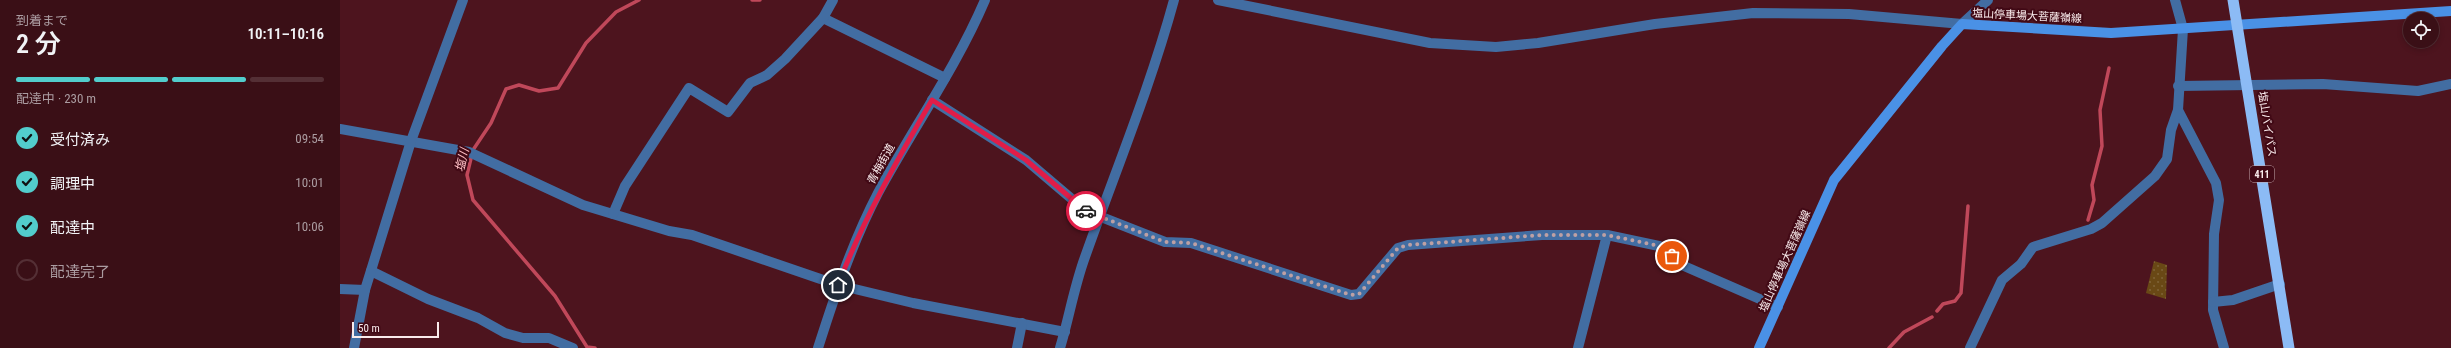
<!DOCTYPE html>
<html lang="ja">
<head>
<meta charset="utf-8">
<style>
  body { margin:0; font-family:"Roboto Condensed","Noto Sans JP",sans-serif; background:#451d23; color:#f1f3f6; height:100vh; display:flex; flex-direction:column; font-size:15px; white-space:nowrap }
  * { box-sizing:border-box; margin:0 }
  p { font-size:13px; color:#ab9ca1 }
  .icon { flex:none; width:22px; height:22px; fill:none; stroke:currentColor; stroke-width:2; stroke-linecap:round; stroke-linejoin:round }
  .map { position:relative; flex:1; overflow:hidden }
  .drawer { display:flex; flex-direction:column; background:#3a0f16; width:340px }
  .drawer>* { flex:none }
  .tools { position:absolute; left:2063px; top:12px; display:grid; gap:8px }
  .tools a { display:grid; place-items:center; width:36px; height:36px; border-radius:50%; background:#3a0f16; box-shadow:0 2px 6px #0003,0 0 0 1px #542f35; font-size:20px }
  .scale { position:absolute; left:12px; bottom:10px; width:87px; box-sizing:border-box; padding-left:4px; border:2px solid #faebec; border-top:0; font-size:11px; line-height:14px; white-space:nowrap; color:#faebec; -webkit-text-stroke:3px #410915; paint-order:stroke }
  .pin { position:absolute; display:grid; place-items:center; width:34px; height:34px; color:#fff; margin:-17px; border:2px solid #fff; border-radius:50%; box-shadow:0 1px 4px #0007 }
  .courier { position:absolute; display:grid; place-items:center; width:40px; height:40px; margin:-20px; border:3px solid #e11d48; border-radius:50%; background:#fff; color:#222; box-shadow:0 1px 5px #0007 }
  .summary em { font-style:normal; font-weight:600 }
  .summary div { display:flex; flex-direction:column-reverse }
  .summary { display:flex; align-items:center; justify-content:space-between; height:68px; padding:0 16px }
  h1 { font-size:26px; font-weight:600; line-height:30px }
  .bar { display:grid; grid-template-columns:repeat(4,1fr); gap:6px 4px; align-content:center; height:48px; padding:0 16px }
  .bar i { height:5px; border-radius:3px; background:#542f35 }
  .bar .current { background:#52cdcc }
  .bar p { grid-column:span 4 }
  ol { padding:0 16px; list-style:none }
  li { display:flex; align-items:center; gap:12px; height:44px }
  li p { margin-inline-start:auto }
  li .icon { padding:4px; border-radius:50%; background:#52cdcc; color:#111; stroke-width:4 }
  li:last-child { color:#ab9ca1 }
  li i { width:22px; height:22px; border:2px solid #542f35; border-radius:50% }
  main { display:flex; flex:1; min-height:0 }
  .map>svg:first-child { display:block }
</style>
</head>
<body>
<main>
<section class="drawer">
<div class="summary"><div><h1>2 分</h1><p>到着まで</p></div><em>10:11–10:16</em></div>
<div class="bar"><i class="current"></i><i class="current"></i><i class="current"></i><i></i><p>配達中 · 230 m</p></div>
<ol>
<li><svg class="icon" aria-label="check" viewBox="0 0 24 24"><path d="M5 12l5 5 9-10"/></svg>受付済み<p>09:54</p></li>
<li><svg class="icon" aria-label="check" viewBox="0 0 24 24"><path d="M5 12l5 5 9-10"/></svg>調理中<p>10:01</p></li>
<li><svg class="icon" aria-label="check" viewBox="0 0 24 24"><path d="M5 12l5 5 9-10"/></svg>配達中<p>10:06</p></li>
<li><i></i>配達完了</li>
</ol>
</section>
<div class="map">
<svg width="2111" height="348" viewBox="0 0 2111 348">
  <defs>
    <pattern id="grass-dots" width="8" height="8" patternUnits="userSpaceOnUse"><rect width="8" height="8" fill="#694815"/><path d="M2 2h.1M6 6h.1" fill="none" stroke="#7f6337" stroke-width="1.8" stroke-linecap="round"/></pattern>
  </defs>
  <rect width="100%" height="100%" fill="#4d141e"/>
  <path fill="url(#grass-dots)" d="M1814,261L1827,265L1826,299L1806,293Z"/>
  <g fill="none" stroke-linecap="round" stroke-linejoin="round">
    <g stroke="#c0485a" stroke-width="3.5">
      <path d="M412,0H420"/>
      <path d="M1748,220L1754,200L1752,185L1762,146L1760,110L1769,68"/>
      <path d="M1597,311L1603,304L1615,301L1621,293L1628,206"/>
      <path d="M255,348L247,347L215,296L133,200L127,175L133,150L151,123L166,89L179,85L199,91L218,88L246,43L276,12L299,0"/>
      <path d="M1549,348L1564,332L1592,317"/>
    </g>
    <g stroke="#426da2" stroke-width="10">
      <path d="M1835,0L1843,29L1838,110L1876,183L1879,200L1874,234L1873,310L1884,348"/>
      <path d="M483,18L605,78"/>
      <path d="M1622,24L1648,0"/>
      <path d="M1838,86L1983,84L2078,91L2111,84"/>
      <path d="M592,100L686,160L746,211L825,242L851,243L1011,295L1019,294L1058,248L1068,245L1202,235H1267L1319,246L1344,266L1438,307"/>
      <path d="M0,129L129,152L243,205L329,231L352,235L498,285L573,303L725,332"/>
      <path d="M273,214L285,186L349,88L388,112L410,83L427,75L445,59L483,18L493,0"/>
      <path d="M31,271L88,299L138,318L165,333L183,338H209L233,348"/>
      <path d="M1873,302L1893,300L1940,284"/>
      <path d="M677,348L682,323"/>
      <path d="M720,348C729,318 734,287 745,257C775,172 810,88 834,0"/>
      <path d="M1238,348L1267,235"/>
      <path d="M1630,348L1662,280L1681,264L1693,247L1751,229L1762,223L1815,176L1827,159L1831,130L1838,110"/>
    </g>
    <g stroke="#426da2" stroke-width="10">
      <path d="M878,0L1090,43L1156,47L1198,43L1315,24L1413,13L1509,14L1622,24"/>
      <path d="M0,289L25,290"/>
      <path d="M14,348L25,290L71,141L123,0"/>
      <path d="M478,348C495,295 512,243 538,193C573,128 616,68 645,0"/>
    </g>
    <path stroke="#4a91e6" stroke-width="10" d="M1419,348L1494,180L1602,46L1622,24L1771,33L2111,11"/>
    <path stroke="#8cbbf5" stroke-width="11" d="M1893,0L1949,348"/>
  </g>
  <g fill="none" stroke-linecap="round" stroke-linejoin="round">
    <path stroke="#bda0a4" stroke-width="4" stroke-dasharray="0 7.2" d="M746,211L825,242L851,243L1011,295L1019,294L1058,248L1068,245L1202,235H1267L1319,246L1332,256"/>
    <path stroke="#e11d48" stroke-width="5" d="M498,285C523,220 557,160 592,100L686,160L746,211"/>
  </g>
  <g text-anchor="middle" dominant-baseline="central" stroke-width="4" stroke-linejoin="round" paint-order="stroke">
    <rect fill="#410915" stroke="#c2a7ac" stroke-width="1" x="1910" y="166" width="24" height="16" rx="3"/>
    <g font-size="10" font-weight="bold" fill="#faebec">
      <text x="1922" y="174">411</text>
    </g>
    <g font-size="11" fill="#faebec" stroke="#410915">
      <text transform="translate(1687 16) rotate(3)">塩山停車場大菩薩嶺線</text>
      <text transform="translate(1927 124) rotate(81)">塩山バイパス</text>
      <text transform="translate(541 164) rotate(-61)">青梅街道</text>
      <text transform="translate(1445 261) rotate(-66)">塩山停車場大菩薩嶺線</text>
    </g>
    <g font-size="12" font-style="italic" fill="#febec3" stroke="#410915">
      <text transform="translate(122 160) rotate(-77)">塩川</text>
    </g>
  </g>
</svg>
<div class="tools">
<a><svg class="icon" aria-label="locate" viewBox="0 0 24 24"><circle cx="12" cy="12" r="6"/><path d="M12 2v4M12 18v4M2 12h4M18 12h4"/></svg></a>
</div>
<div class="scale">50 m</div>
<div class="pin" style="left:1332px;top:256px;background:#ea580c"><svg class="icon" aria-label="bag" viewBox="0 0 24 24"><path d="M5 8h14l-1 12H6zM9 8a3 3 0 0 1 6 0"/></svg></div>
<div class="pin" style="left:498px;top:285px;background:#1f2937"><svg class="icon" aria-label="home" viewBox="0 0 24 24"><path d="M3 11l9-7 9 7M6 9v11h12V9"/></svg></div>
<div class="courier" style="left:746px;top:211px"><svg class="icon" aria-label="car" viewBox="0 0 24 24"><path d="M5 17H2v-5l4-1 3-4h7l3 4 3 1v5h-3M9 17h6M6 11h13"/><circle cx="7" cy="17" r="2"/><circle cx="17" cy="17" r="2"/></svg></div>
</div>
</main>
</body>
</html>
